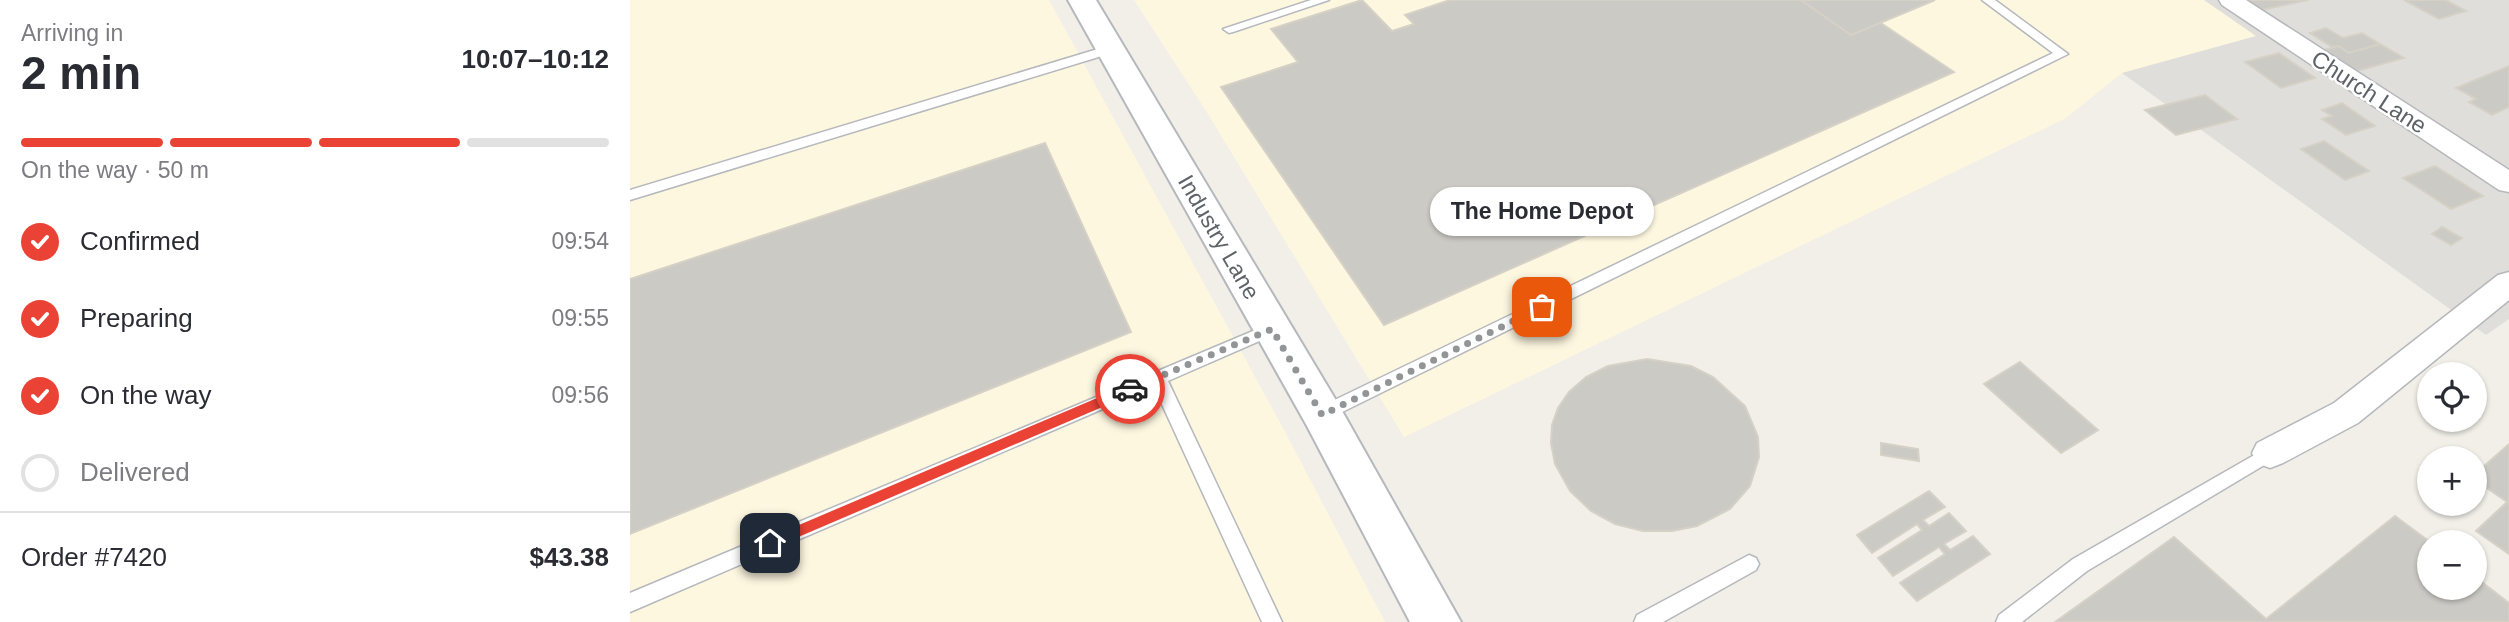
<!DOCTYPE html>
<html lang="en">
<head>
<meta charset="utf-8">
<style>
  body { margin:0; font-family:Arial,sans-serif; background:#f7f7f7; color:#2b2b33; height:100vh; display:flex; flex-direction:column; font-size:26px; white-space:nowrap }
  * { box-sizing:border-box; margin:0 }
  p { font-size:23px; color:#7c7c81 }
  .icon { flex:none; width:38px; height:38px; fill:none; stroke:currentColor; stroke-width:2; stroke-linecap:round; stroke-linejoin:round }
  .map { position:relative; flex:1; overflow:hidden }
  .panel { display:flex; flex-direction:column; background:#fff; width:630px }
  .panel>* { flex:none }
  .controls { position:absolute; left:1787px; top:362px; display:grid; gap:14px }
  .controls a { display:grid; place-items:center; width:70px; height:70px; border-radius:50%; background:#fff; box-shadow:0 2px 5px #0004; font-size:35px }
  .pin { position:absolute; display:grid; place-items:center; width:60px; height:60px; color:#fff; margin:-30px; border-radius:14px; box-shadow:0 4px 10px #0006 }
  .courier { position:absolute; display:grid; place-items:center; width:70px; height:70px; margin:-35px; border:5px solid #ea4335; border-radius:50%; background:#fff; color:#222; box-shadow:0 2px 9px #0007 }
  .bubble { position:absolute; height:49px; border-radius:24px; background:#fff; box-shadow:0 2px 5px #0004; font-size:23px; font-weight:800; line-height:49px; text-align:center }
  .overview em { font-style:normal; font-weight:800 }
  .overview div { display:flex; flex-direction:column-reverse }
  .overview { display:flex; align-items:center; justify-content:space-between; height:119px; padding:0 21px }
  h1 { font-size:46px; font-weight:800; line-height:52px }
  .bar { display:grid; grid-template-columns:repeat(4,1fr); gap:10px 7px; align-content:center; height:84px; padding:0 21px }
  .bar i { height:9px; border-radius:5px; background:#e1e1e2 }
  .bar .current { background:#ea4335 }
  .bar p { grid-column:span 4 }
  .line { display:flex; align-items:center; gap:18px; padding:0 21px; border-top:2px solid #e1e1e2 }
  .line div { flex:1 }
  ol { padding:0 21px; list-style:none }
  li { display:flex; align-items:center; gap:21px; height:77px }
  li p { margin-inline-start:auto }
  li .icon { padding:7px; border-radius:50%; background:#ea4335; color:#fff; stroke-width:4 }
  li:last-child { color:#7c7c81 }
  li i { width:38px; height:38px; border:4px solid #e1e1e2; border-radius:50% }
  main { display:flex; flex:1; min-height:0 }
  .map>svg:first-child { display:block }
</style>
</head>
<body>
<main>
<section class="panel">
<div class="overview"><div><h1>2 min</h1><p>Arriving in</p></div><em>10:07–10:12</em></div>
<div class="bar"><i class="current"></i><i class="current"></i><i class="current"></i><i></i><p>On the way · 50 m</p></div>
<ol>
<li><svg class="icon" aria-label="check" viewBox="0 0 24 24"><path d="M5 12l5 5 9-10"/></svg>Confirmed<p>09:54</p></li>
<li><svg class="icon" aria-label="check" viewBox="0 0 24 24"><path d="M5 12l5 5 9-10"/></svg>Preparing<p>09:55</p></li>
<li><svg class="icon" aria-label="check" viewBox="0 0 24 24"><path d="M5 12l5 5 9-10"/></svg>On the way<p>09:56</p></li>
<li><i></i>Delivered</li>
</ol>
<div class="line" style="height:91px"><div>Order #7420</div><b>$43.38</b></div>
</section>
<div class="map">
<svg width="1879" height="622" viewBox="0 0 1879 622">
  <rect width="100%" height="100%" fill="#f1efe8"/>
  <g fill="#fef7e0">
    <path d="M0,0H419L654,430L755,622H0Z"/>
    <path d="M504,0H1574L1627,36L1492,73L1436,118L774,437L578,114Z"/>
  </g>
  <path fill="#e0deda" d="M1574,0H1879V319L1856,335L1492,73L1626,36Z"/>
  <g fill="#cccac5" stroke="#d6d1c6" stroke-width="2">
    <path d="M732,0L762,31L784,24L775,15L820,0H1172L1222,33L1249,22L1324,72L754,325L591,87L668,62L641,29Z"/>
    <path d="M1171,0H1305L1221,35Z"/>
    <path d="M1617,0H1678L1632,10Z"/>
    <path d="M1774,0H1816L1836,11L1809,19Z"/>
    <path d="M1696,28L1713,38L1732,33L1750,44L1719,53L1708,46L1702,47L1680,33Z"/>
    <path d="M1750,44L1774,58L1727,71L1694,50L1708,46L1719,53Z"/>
    <path d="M1649,53L1685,78L1651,88L1615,62Z"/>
    <path d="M1879,66V107L1862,115L1839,102L1846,99L1826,88Z"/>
    <path d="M1575,95L1607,119L1546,135L1515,110Z"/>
    <path d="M1712,103L1745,126L1716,135L1692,119L1702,116L1692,110Z"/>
    <path d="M1694,141L1739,171L1715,180L1671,149Z"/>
    <path d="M415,143L501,332L0,534V279Z"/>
    <path d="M1805,166L1853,196L1821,209L1773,178Z"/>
    <path d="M1812,227L1832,238L1821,245L1802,234Z"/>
    <path d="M1017,359L1061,366L1083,377L1115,406L1128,437L1129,457L1120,486L1100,509L1067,526L1042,531H1013L985,524L961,511L940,491L925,464L921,443L922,425L928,408L939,392L956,377L978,366Z"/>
    <path d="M1390,362L1468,430L1431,453L1354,384Z"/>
    <path d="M1251,443L1288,449L1289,461L1251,455Z"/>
    <path d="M1879,444V554L1846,531L1877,502L1844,479V475Z"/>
    <path d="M1299,491L1315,507L1293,520L1299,526L1319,513L1336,531L1314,544L1320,550L1343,536L1360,554L1287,601L1270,583L1315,554L1309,547L1263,576L1248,558L1292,530L1287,524L1242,553L1227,535Z"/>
    <path d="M1765,516L1800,542L1799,588H1844V576L1879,603V622H1425L1544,537L1636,619Z"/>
  </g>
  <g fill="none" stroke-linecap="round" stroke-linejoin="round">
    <g stroke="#b5b8bc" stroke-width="3">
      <g id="service">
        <path d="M681,0H699L603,32L599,33L593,29Z"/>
        <path d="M1352,0H1365L1438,54L698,419L692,421L686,419L683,414L686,409L1423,53Z"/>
        <path d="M481,45L487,49L485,52L0,200V190Z"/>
        <path d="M642,323L648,325L650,329L648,333L538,381L652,622H632L524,387L0,612V593Z"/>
        <path d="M1640,446L1646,448L1649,453L1646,458L1457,571L1392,622H1366L1369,615L1443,559Z"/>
        <path d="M1119,555L1126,558L1129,564L1126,570L1033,622H1004L1007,615Z"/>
      </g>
    </g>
    <g stroke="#b5b8bc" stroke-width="3">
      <g id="minor">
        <path d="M1589,0H1616L1879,170V192L1869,190L1592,5Z"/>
        <path d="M1879,272V300L1728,423L1653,463L1640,468L1627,463L1622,453L1627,443L1704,403L1868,275Z"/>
      </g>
    </g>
    <g stroke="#b5b8bc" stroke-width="4">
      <path id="tertiary" d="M438,0H466L707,402L831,622H780L677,426Z"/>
    </g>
    <use href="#service" fill="#fff" fill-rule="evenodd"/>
    <use href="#minor" fill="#fff" fill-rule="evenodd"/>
    <use href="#tertiary" fill="#fff" fill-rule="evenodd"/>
  </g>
  <path fill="#ea4335" d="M500,384L505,386V393L145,547L140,549L133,543L136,539Z"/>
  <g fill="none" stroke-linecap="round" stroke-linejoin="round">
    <path stroke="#929495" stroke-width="7" stroke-dasharray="0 12.6" d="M500,389L642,329L692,415L912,307"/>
  </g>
  <g text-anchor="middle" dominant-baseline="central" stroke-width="5" stroke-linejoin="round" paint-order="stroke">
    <g font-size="23" fill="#5f6368" stroke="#fff">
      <text transform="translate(1739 92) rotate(33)">Church Lane</text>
      <text transform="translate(589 237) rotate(60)">Industry Lane</text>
    </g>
  </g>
</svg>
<div class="controls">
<a><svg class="icon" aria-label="locate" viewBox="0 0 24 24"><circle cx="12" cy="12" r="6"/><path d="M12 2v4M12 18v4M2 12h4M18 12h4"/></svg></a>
<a>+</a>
<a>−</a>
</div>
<div class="pin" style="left:912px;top:307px;background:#ea580c"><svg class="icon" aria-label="bag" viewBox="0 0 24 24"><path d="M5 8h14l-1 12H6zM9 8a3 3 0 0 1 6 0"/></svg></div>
<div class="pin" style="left:140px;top:543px;background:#1f2937"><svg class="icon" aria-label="home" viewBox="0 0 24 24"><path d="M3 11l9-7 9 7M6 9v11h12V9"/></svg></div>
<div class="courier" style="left:500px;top:389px"><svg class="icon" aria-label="car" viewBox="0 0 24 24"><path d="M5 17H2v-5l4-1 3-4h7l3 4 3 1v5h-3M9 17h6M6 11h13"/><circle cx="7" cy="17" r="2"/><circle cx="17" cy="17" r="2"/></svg></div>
<div class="bubble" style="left:800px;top:187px;width:224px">The Home Depot</div>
</div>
</main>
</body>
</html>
